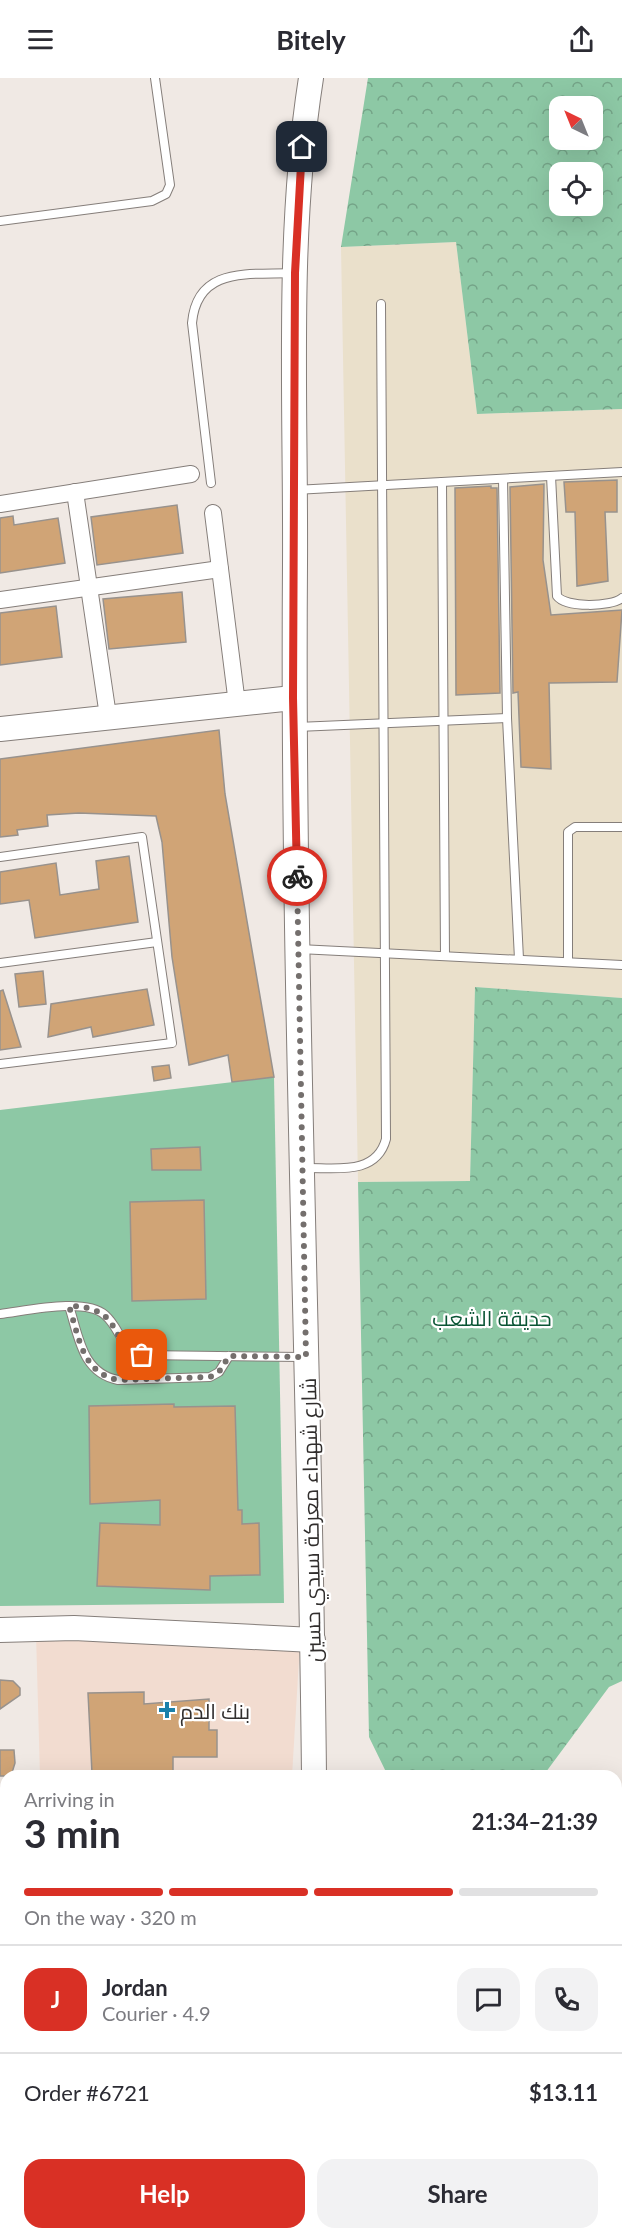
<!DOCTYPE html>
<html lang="en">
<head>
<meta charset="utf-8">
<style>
  body { margin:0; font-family:Lato,Cairo,sans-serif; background:#f2f2f3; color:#2b2b33; height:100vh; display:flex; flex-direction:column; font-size:22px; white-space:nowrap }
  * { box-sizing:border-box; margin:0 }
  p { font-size:20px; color:#7c7c81 }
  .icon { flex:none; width:33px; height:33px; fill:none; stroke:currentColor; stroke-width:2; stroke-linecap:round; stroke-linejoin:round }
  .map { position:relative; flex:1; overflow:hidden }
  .details { position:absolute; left:0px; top:1692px; width:622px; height:470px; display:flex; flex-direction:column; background:#fff; border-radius:18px 18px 0 0; box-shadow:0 6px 24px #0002 }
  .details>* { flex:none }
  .needle { width:39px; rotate:317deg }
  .buttons { position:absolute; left:549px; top:18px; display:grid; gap:12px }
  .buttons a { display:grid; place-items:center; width:54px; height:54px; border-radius:12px; background:#fff; box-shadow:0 6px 24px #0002; font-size:30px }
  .pin { position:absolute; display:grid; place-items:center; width:51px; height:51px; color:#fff; margin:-26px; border-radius:12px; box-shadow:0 3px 9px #0006 }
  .courier { position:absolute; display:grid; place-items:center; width:60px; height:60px; margin:-30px; border:4px solid #d93025; border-radius:50%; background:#fff; color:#222; box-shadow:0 2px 8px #0007 }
  .overview em { font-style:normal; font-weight:700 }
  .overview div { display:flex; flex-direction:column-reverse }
  .overview { display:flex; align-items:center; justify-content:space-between; height:102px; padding:0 24px }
  h1 { font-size:39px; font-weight:700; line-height:45px }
  .bar { display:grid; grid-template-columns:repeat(4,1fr); gap:9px 6px; align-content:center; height:72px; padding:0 24px }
  .bar i { height:8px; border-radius:4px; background:#e1e1e2 }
  .bar .active { background:#d93025 }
  .bar p { grid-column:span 4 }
  .line { display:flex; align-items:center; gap:15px; padding:0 24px; border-top:2px solid #e1e1e2 }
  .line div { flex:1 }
  .round { display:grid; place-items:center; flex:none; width:63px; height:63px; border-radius:18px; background:#f2f2f3 }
  .action { display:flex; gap:12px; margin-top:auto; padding:12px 24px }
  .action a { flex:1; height:69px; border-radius:18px; background:#d93025; color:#fff; font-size:24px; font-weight:700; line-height:69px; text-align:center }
  .action a+a { background:#f2f2f3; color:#2b2b33 }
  header { display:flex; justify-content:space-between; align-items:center; height:78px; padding:0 24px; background:#fff; font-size:27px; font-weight:700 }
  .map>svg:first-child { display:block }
</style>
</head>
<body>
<header><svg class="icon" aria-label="menu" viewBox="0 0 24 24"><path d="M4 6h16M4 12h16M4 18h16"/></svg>Bitely<svg class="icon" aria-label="share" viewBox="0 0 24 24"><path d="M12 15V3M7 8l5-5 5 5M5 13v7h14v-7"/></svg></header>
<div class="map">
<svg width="622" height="2161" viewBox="0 0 622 2161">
  <defs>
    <pattern id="park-crowns" width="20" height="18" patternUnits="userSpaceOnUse" patternTransform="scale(1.5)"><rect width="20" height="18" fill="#8dc8a5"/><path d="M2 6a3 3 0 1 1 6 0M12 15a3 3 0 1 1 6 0" fill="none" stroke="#74a387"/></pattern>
  </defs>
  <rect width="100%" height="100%" fill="#f0e9e4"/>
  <path fill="#eae0cb" d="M456,164L477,336L622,331V920L475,909L470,1103L358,1104L341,169Z"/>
  <path fill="#f2dcd0" d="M36,1556L300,1565L292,1698H40Z"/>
  <g fill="url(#park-crowns)" fill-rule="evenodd">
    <path d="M368,0H622V331L477,336L456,164L341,169ZM560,28H592V62H560ZM560,94H592V128H560Z"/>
    <path d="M475,909L622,920V1603L609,1609L543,1698H388L369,1659L358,1104L470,1103Z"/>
  </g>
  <path fill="#8dc8a5" d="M274,999L284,1525L0,1528V1032Z"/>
  <g fill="#d0a476" stroke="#98928d" stroke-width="1.5">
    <path d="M617,402V434H605L608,503L577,508L575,434H566L564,404Z"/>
    <path d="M544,406L543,482L551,537L622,532L617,604L549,605L551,691L521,689L518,614L513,615L510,409Z"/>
    <path d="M491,408V410H497L500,615L456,617L455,410Z"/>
    <path d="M177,427L183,475L97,487L91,439Z"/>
    <path d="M13,438L14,447L58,440L65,485L0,495V440Z"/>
    <path d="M182,514L186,564L109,571L103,521Z"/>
    <path d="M56,528L62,579L0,587V535Z"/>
    <path d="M219,652L225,716L274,999L232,1004L228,977L189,987L172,879L162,764L156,738L79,735L47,737L48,748L17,752L18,757L0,759V681Z"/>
    <path d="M129,778L138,844L35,860L29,822L0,826V794L56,785L60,817L99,811L96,783Z"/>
    <path d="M43,893L46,926L19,929L15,896Z"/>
    <path d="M147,911L154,947L93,959L91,949L48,959L51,926Z"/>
    <path d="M3,912L21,969L0,972V913Z"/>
    <path d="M169,987L171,1000L154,1003L152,989Z"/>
    <path d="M200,1069L201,1092H152L151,1071Z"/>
    <path d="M204,1122L206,1221L132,1223L130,1124Z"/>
    <path d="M174,1326V1329L235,1328L238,1432H242V1446L259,1445L260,1497L210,1498V1512L97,1508L100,1445L160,1447V1422L90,1426L89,1328Z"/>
    <path d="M0,1602L13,1603L20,1610V1617L0,1631Z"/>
    <path d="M144,1614V1626L209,1621V1652H217V1679H173V1698H99V1695H92L88,1615Z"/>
    <path d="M0,1672H14L15,1685L11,1698H0Z"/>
  </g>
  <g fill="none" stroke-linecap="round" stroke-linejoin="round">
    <g stroke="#857e7a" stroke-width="10">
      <g id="lane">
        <path d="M0,143L152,123L166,116L170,107L155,0"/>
        <path d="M551,398L557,518C566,530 611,529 622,520"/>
        <path d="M503,401L507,640L519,881"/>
        <path d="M442,404L445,878"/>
        <path d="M211,405L192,245C197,188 249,197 292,195"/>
        <path d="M295,412L622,394"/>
        <path d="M297,649L507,640"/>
        <path d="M0,779L142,759L172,965L0,986"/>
        <path d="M299,871L622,887"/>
        <path d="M568,884V754L575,749H622"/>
        <path d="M0,885L157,864"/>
        <path d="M303,1090C333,1089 376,1099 386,1061L381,226"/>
        <path d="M69,1228C79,1259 82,1295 118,1302L210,1299L219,1294L229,1278"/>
        <path d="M0,1236C26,1233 85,1219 105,1237C120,1250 121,1271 142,1277L303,1279"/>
        <path d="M616,1935H622"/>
        <path d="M0,2124L6,2123"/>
        <path d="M616,2154H622"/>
        <path d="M93,2156V2161"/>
        <path d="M365,2161V2156"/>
        <path d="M408,2161L409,2156"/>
      </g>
    </g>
    <g stroke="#857e7a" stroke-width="18">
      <g id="street">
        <path d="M75,414L108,638"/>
        <path d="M0,426L191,396"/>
        <path d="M213,435L237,626"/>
        <path d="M0,522L220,491"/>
      </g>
    </g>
    <g stroke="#857e7a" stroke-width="26">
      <g id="secondary">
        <path d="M311,0C286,160 296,324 295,486C292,890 310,1294 314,1698"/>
        <path d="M0,651L293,620"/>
        <path d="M0,1552L74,1550L313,1562"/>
        <path d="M319,2161V2156"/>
      </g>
    </g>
    <g stroke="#857e7a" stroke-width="28">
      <g id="primary">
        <path d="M0,1797H6"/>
        <path d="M616,1818H622"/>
        <path d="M0,1827H6"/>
        <path d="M616,1849H622"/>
      </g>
    </g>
    <use href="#lane" stroke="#fff" stroke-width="8"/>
    <use href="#street" stroke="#fff" stroke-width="16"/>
    <use href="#secondary" stroke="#fff" stroke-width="24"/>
    <use href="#primary" stroke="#fff" stroke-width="27"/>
  </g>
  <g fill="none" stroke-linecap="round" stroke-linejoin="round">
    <path stroke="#746f6d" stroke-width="6" stroke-dasharray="0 10.8" d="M142,1277C106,1267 127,1229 69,1228C79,1259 82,1295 118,1302L210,1299L219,1294L229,1278L306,1279L297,798"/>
    <path stroke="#d93025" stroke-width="8" d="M297,798L293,620L295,195L302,69"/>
  </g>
  <path fill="#1b81ab" stroke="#fff" stroke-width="2" d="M164 1623h6v6h6v6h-6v6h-6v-6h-6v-6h6z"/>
  <g text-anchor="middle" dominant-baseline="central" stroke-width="4.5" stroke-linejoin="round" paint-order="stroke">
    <g font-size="21" fill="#0a5535" stroke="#fff">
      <text x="492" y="1239">حديقة الشعب</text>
    </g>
    <g font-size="21" fill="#312e2d" stroke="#fff">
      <text transform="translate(310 1442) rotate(-91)">شارع شهداء معركة سيدي حسين</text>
    </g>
    <g font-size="21" fill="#312e2d" stroke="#fff" text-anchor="start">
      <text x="180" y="1632">بنك الدم</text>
    </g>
  </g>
</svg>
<div class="buttons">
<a><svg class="needle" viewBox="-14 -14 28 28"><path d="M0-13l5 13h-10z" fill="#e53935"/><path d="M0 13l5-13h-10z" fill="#7c7c81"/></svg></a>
<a><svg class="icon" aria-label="locate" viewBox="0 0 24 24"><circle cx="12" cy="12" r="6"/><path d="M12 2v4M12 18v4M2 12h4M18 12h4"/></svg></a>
</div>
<div class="pin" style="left:142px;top:1277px;background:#ea580c"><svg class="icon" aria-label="bag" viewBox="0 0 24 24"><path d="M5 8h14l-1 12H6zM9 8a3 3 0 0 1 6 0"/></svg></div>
<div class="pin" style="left:302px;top:69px;background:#1f2937"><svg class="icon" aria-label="home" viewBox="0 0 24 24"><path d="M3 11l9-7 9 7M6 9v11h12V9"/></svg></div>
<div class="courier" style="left:297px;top:798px"><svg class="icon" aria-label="bike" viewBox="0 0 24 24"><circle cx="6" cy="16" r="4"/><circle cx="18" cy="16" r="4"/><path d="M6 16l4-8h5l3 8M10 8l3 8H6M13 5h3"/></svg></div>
<section class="details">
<div class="overview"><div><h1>3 min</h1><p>Arriving in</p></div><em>21:34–21:39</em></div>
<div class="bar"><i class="active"></i><i class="active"></i><i class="active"></i><i></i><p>On the way · 320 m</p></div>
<div class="line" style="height:108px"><b class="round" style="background:#d93025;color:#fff">J</b><div><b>Jordan</b><p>Courier · 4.9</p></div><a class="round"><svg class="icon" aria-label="chat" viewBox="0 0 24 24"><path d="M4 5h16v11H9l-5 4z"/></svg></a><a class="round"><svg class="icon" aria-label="phone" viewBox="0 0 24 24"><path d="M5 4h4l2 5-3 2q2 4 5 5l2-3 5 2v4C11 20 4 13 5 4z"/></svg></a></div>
<div class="line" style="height:78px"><div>Order #6721</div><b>$13.11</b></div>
<div class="action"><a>Help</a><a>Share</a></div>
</section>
</div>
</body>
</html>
